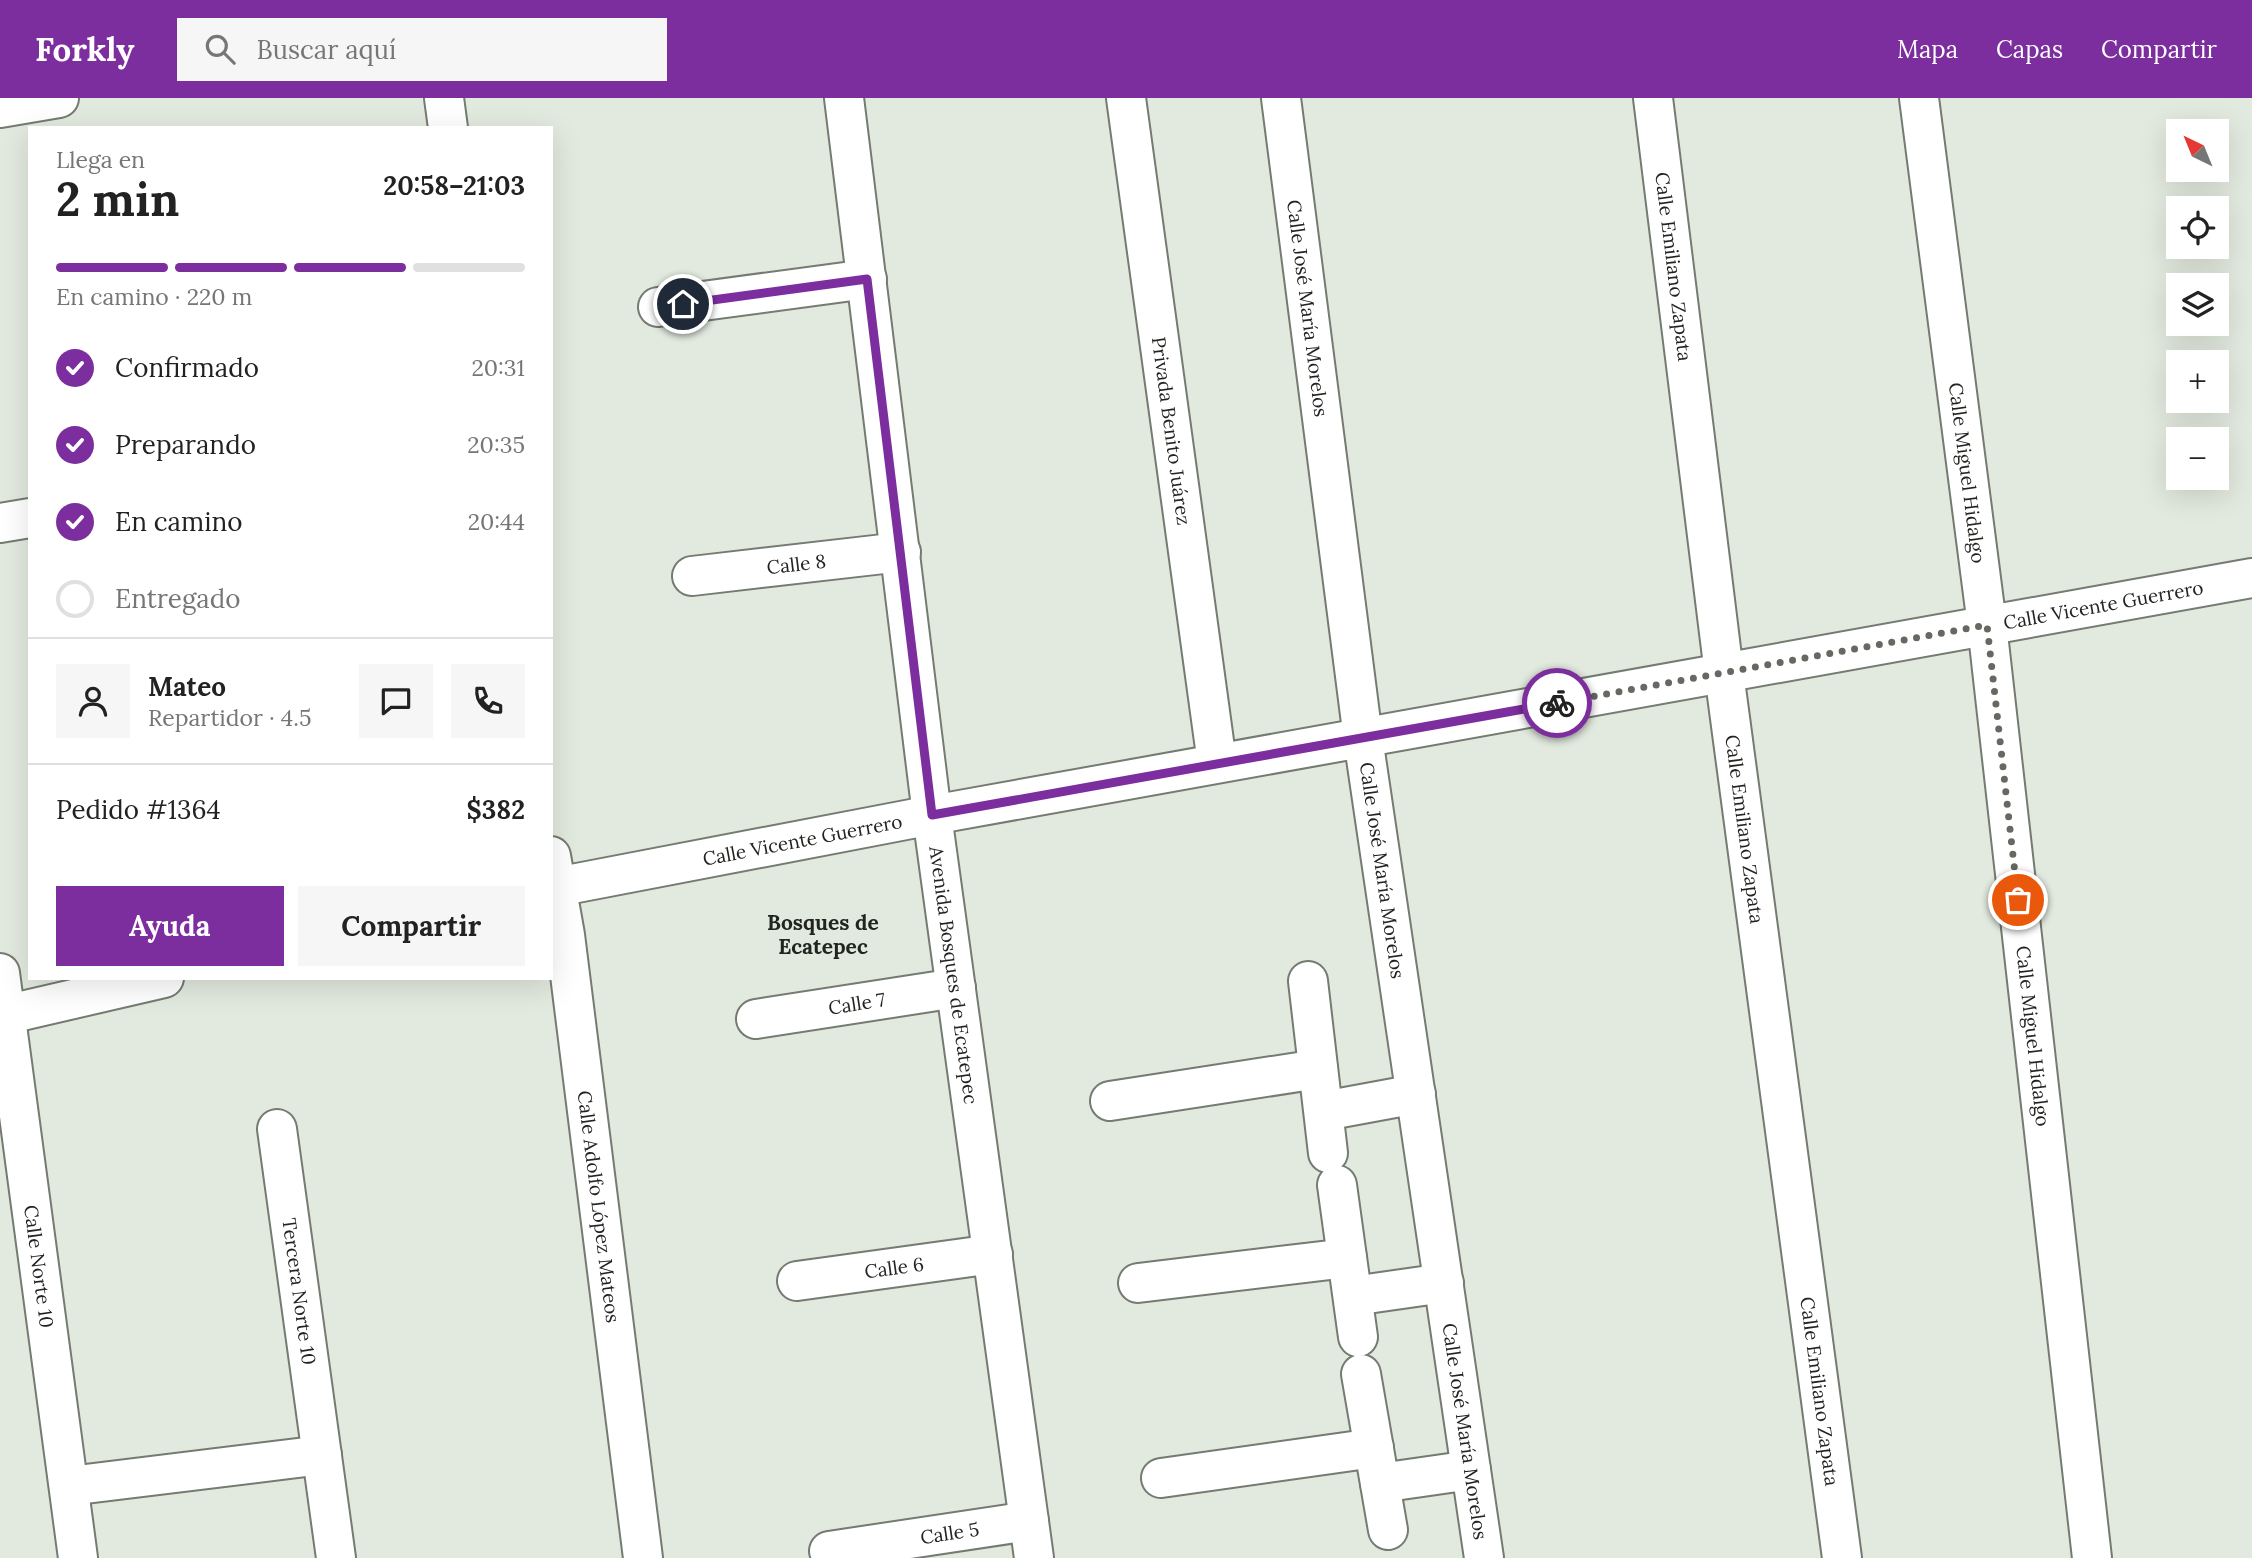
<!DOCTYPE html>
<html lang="es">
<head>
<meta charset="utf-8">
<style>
  body { margin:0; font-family:Lora,serif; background:#f6f6f6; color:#222; height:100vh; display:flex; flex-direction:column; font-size:26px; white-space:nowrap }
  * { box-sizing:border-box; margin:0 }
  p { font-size:23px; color:#767676 }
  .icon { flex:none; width:38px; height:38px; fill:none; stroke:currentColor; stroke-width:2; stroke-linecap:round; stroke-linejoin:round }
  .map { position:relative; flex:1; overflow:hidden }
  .side { position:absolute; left:28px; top:28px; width:525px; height:854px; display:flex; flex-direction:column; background:#fff; border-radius:0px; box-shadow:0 7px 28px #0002 }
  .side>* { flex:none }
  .needle { width:46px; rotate:317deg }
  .tools { position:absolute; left:2166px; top:21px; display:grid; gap:14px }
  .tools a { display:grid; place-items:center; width:63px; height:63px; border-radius:0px; background:#fff; box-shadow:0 7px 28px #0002; font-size:35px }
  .pin { position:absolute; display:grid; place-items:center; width:60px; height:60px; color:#fff; margin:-30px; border:4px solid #fff; border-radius:50%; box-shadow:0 2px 7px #0007 }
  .courier { position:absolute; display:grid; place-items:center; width:70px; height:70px; margin:-35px; border:5px solid #7c2d9e; border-radius:50%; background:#fff; color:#222; box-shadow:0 2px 9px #0007 }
  .overview em { font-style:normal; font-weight:700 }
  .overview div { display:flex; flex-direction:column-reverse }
  .overview { display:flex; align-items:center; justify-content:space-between; height:119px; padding:0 28px }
  h1 { font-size:46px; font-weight:700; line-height:52px }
  .bar { display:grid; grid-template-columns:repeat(4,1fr); gap:10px 7px; align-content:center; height:84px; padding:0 28px }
  .bar i { height:9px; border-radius:5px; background:#e0e0e0 }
  .bar .on { background:#7c2d9e }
  .bar p { grid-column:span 4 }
  .line { display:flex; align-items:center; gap:18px; padding:0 28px; border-top:2px solid #e0e0e0 }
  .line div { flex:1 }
  .round { display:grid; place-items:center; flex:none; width:74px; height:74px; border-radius:0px; background:#f6f6f6 }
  ol { padding:0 28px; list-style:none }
  li { display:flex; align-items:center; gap:21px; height:77px }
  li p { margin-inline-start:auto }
  li .icon { padding:7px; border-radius:50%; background:#7c2d9e; color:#fff; stroke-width:4 }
  li:last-child { color:#767676 }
  li i { width:38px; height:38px; border:4px solid #e0e0e0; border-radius:50% }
  .action { display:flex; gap:14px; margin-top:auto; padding:14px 28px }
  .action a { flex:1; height:80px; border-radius:0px; background:#7c2d9e; color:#fff; font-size:28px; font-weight:700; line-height:80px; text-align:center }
  .action a+a { background:#f6f6f6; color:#222 }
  header { display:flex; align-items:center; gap:42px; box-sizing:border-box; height:98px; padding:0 35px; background:#7c2d9e; color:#fff }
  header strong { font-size:33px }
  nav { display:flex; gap:38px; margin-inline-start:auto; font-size:24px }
  .search { width:490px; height:63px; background:#f6f6f6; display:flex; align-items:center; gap:18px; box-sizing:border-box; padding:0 24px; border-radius:0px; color:#767676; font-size:26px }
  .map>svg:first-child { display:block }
</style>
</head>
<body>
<header>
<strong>Forkly</strong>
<div class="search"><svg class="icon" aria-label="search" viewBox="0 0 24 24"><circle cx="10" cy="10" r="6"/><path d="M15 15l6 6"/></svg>Buscar aquí</div>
<nav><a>Mapa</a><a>Capas</a><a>Compartir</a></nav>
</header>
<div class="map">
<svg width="2252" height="1460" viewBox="0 0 2252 1460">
  <rect width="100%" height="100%" fill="#e2e9de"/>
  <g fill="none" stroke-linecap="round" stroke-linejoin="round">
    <g stroke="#747b71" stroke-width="42">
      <g id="street">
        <path d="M444,0L448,30"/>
        <path id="s1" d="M844,0L932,717L1034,1460"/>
        <path id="s2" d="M1126,0L1217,665"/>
        <path id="s3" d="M1281,0L1363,640L1484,1460"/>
        <path id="s4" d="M1653,0L1724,575L1842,1460"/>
        <path id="s5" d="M1919,0L1987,527L2092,1460"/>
        <path d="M0,10L59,0"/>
        <path d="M658,209L867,181"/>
        <path d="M0,425L30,420"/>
        <path id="s6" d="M692,478L901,454"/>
        <path id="s7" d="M551,758L565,837L643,1460"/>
        <path id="s8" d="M551,790L932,717L2252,480"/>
        <path id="s9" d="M0,875L78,1460"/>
        <path d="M1308,883L1328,1055"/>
        <path d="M0,918L164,880"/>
        <path id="s10" d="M756,921L956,890"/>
        <path d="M1110,1003L1318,971"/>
        <path d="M1324,1013L1416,996"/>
        <path id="s11" d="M277,1031L336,1460"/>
        <path d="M1337,1087L1358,1239"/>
        <path id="s12" d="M797,1183L993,1156"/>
        <path d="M1138,1185L1347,1160"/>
        <path d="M1353,1198L1444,1185"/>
        <path d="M1361,1276L1388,1432"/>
        <path d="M1161,1380L1374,1350"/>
        <path d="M1380,1385L1471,1372"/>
        <path d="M69,1388L322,1357"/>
        <path id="s13" d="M829,1453L1029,1423"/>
      </g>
    </g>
    <use href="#street" stroke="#fff" stroke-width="38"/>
  </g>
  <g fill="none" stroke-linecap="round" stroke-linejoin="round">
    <path stroke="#656962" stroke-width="7" stroke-dasharray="0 12.6" d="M1557,605L1987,527L2018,802"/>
    <path stroke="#7c2d9e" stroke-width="9" d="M683,206L867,181L932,717L1557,605"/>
  </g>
  <g text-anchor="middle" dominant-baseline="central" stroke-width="7" stroke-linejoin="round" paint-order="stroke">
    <g font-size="19" fill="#222420" stroke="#e2e9de">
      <text stroke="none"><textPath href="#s4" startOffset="170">Calle Emiliano Zapata</textPath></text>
      <text stroke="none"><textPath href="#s3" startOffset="212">Calle José María Morelos</textPath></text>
      <text stroke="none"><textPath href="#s2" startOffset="336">Privada Benito Juárez</textPath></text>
      <text stroke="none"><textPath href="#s5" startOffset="378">Calle Miguel Hidalgo</textPath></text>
      <text stroke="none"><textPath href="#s6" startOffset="105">Calle 8</textPath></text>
      <text stroke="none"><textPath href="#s8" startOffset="1578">Calle Vicente Guerrero</textPath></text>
      <text stroke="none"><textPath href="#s4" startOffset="737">Calle Emiliano Zapata</textPath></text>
      <text stroke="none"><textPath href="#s8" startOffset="256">Calle Vicente Guerrero</textPath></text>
      <text stroke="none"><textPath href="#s3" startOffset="779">Calle José María Morelos</textPath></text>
      <text stroke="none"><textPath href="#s1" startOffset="884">Avenida Bosques de Ecatepec</textPath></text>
      <text stroke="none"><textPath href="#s10" startOffset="102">Calle 7</textPath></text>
      <text stroke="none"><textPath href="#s5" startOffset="945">Calle Miguel Hidalgo</textPath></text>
      <text stroke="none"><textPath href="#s7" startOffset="354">Calle Adolfo López Mateos</textPath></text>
      <text stroke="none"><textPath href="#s9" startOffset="296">Calle Norte 10</textPath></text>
      <text stroke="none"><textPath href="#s12" startOffset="98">Calle 6</textPath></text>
      <text stroke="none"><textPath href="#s11" startOffset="164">Tercera Norte 10</textPath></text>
      <text stroke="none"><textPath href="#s4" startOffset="1304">Calle Emiliano Zapata</textPath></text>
      <text stroke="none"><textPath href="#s3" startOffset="1346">Calle José María Morelos</textPath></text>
      <text stroke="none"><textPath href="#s13" startOffset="122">Calle 5</textPath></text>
    </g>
    <g font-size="21" font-weight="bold" fill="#222420" stroke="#e2e9de">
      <text x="823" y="824">Bosques de<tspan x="823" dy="24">Ecatepec</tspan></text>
    </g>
  </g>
</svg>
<div class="tools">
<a><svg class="needle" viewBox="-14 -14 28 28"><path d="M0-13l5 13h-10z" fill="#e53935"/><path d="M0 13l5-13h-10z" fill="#767676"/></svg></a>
<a><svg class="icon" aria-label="locate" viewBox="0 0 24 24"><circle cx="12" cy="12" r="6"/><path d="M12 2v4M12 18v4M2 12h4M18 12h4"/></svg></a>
<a><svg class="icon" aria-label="layers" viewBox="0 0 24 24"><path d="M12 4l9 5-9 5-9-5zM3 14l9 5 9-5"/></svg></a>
<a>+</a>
<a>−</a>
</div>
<div class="pin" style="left:2018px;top:802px;background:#ea580c"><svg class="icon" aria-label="bag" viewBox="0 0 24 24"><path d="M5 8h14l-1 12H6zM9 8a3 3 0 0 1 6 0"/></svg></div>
<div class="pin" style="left:683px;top:206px;background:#1f2937"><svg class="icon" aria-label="home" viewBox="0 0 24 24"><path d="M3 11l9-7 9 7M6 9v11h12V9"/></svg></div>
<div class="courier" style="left:1557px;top:605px"><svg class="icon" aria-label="bike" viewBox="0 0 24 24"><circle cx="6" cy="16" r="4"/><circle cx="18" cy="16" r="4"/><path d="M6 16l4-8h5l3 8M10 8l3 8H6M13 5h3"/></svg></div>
<section class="side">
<div class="overview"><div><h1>2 min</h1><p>Llega en</p></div><em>20:58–21:03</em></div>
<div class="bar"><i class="on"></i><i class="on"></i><i class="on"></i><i></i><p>En camino · 220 m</p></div>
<ol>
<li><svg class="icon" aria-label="check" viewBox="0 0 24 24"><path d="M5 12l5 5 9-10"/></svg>Confirmado<p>20:31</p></li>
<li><svg class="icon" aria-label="check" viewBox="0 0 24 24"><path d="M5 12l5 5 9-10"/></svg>Preparando<p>20:35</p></li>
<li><svg class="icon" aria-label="check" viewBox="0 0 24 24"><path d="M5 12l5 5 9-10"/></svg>En camino<p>20:44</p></li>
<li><i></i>Entregado</li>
</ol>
<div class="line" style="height:126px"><a class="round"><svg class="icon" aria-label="person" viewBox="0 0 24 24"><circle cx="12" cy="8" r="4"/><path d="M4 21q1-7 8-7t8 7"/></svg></a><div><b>Mateo</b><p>Repartidor · 4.5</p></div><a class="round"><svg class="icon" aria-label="chat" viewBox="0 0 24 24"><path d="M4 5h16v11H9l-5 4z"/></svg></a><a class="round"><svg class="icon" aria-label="phone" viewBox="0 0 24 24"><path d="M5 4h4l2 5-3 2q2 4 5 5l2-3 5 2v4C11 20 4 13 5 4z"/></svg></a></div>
<div class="line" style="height:91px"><div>Pedido #1364</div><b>$382</b></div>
<div class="action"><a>Ayuda</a><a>Compartir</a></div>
</section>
</div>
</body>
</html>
